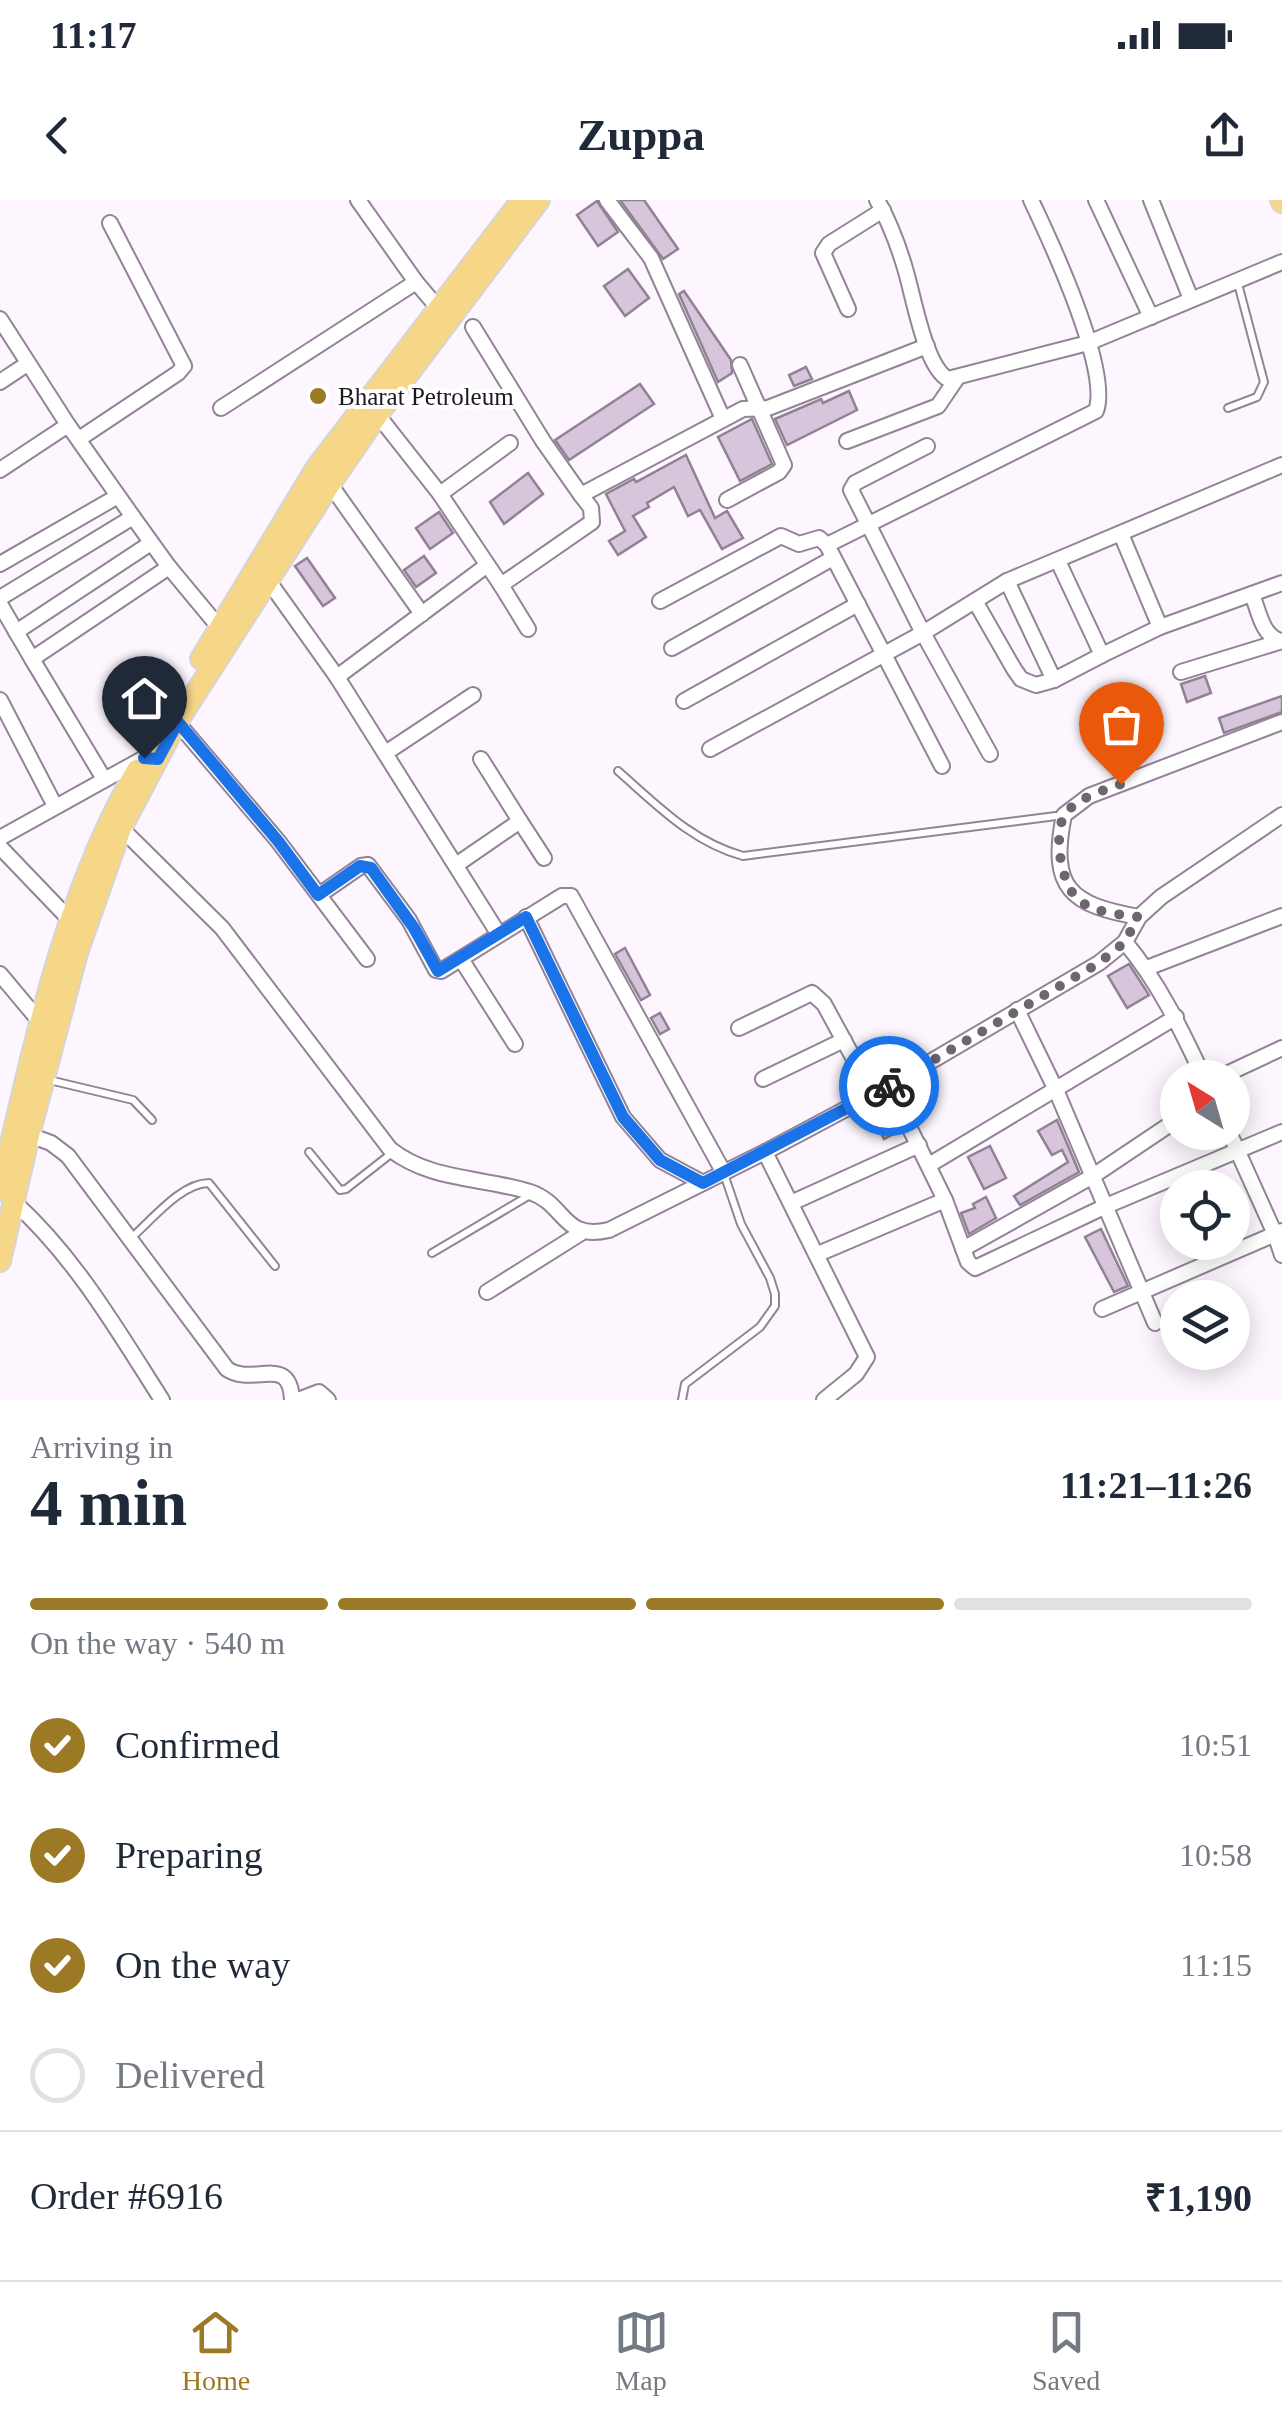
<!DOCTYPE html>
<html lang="en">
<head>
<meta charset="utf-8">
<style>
  body { margin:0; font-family:"Times New Roman",serif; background:#f2f2f3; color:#1f2937; height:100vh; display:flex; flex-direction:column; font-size:38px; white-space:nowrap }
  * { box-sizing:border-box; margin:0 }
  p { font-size:32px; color:#747a83 }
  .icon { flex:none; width:55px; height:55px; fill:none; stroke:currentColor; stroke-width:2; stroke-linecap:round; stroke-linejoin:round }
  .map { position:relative; height:1200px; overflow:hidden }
  .sheet { display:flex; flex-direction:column; background:#fff; flex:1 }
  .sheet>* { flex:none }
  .needle { width:65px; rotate:323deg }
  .tools { position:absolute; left:1160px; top:860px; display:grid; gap:20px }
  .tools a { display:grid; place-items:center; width:90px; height:90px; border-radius:50%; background:#fff; box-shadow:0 5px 25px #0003; font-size:50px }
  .pin { position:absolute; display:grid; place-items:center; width:85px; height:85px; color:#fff; margin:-102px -42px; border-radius:50% 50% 50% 0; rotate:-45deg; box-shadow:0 0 10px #0007 }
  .pin .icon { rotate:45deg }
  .courier { position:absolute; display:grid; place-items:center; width:100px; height:100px; margin:-50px; border:8px solid #1a73e8; border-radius:50%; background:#fff; color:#222; box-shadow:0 2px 12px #0007 }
  .head em { font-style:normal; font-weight:700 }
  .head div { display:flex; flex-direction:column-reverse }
  .head { display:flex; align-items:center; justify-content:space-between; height:170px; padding:0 30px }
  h1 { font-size:65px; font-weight:700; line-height:75px }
  .bar { display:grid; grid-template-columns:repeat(4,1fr); gap:15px 10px; align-content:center; height:120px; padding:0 30px }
  .bar i { height:12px; border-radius:8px; background:#e0e1e3 }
  .bar .selected { background:#9c7924 }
  .bar p { grid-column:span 4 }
  .line { display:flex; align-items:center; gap:25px; padding:0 30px; border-top:2px solid #e0e1e3 }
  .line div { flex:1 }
  ol { padding:0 30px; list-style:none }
  li { display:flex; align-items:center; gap:30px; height:110px }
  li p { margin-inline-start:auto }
  li .icon { padding:10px; border-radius:50%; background:#9c7924; color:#fff; stroke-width:4 }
  li:last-child { color:#747a83 }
  li i { width:55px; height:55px; border:5px solid #e0e1e3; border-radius:50% }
  .status { display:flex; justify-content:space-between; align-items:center; height:70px; padding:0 50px; background:#fff; direction:ltr }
  .status svg { height:28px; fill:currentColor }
  header { display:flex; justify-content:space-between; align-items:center; height:130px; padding:0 30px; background:#fff; font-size:45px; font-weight:700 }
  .menu { display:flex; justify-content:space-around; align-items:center; height:140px; border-top:2px solid #e0e1e3; background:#fff; font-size:28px; color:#747a83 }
  .menu a { display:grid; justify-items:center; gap:5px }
  .menu .selected { color:#9c7924 }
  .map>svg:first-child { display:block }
</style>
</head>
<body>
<div class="status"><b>11:17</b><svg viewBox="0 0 49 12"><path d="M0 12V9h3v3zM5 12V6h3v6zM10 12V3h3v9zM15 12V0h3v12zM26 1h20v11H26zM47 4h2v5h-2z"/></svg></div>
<header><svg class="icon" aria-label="back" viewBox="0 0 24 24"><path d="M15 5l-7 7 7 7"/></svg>Zuppa<svg class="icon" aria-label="share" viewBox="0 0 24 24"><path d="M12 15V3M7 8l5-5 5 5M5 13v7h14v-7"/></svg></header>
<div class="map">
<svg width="1282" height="1200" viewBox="0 0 1282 1200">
  <rect width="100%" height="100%" fill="#fdf6fe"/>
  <g fill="#d7c6db" stroke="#918194" stroke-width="2.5">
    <path d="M620,0H644L678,49L663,59Z"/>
    <path d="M597,1L618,32L598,46L577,15Z"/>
    <path d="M628,69L649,98L625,116L604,86Z"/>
    <path d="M684,91L731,160L732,173L718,182L679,94Z"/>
    <path d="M806,167L812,179L794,186L789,175Z"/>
    <path d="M640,184L654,204L569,260L555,240Z"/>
    <path d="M849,191L857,210L787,245L775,219L821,199L823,203Z"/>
    <path d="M752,219L772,264L740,281L718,237Z"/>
    <path d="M686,255L715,318L727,311L743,338L722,349L700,310L688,316L674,287L647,303L649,307L633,316L646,337L618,355L609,341L625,331L606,294L634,279L636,282Z"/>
    <path d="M528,273L543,294L504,324L490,302Z"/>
    <path d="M439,312L453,333L430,349L416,328Z"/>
    <path d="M424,356L436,373L416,387L404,370Z"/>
    <path d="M307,358L335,398L323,406L295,366Z"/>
    <path d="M1205,476L1211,493L1187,502L1181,484Z"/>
    <path d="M1282,496V512L1224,533L1219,518Z"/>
    <path d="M625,748L650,795L641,800L615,754Z"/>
    <path d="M1129,764L1149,795L1127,808L1108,776Z"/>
    <path d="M660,813L669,829L660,834L651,818Z"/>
    <path d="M888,907L899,931L884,939L872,915Z"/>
    <path d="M1057,920L1079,972L1020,1005L1014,996L1068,962L1062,950L1052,955L1038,931Z"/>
    <path d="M990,946L1006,978L984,989L968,957Z"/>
    <path d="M986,997L996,1018L969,1034L961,1013L975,1008L973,1004Z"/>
    <path d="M1101,1029L1128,1086L1114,1092L1085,1037Z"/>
  </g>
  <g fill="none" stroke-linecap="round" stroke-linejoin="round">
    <g stroke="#938396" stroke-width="10">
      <g id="lane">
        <path d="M1228,208L1257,197L1264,182L1237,80"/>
        <path d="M618,571C657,605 692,642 743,656L1064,615"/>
        <path d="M45,879L133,900L152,920"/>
        <path d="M309,952L340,990L346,989L392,953"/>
        <path d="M131,1038C152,1020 181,983 209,983L275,1066"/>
        <path d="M432,1053L530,995"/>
        <path d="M682,1200L685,1184L760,1127L775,1106V1094L770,1078L741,1024L724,974"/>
      </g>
    </g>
    <g stroke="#938396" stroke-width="18">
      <g id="street">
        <path d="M358,0L416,82L444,115"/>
        <path d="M607,0L651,58L723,219"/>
        <path d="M877,0C889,21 897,42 904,65C913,92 924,166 948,179L1088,143L1282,62"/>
        <path d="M1096,0L1151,117"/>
        <path d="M1151,0L1191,99"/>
        <path d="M848,109L823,53L829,44L883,10"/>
        <path d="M0,119L68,225"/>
        <path d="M473,127L543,241L581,295"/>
        <path d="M0,182L27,164"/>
        <path d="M221,208L416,82"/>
        <path d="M373,209L440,294L501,385L592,322L591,308L581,295L743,209L768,208L927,146"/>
        <path d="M79,239L178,173L184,166L110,23"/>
        <path d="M847,241L938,206L957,178"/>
        <path d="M927,246L855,283L851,290L923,433L990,554"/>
        <path d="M0,270L68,225L133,317L0,398"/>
        <path d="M327,280L422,414"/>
        <path d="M440,294L510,243"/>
        <path d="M727,300L779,272L784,265L740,165"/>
        <path d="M1058,361L1102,455L1160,427L1121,334"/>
        <path d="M0,364L118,296"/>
        <path d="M486,366L337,477L498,733"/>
        <path d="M169,367L223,432"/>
        <path d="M265,376L337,477"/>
        <path d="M1007,381L1054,480L1102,455"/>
        <path d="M501,385L528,429"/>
        <path d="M1252,394C1259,412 1262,436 1281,441"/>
        <path d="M660,401L781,336L799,344L819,338L827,345"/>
        <path d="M975,401L1014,469L1021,479L1036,485L1054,480"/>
        <path d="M0,404L32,459"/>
        <path d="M1160,427L1282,383"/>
        <path d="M16,432L151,343"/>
        <path d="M672,448L833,358"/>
        <path d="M1181,472L1279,442"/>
        <path d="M0,500L55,606"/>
        <path d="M684,501L858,404"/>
        <path d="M177,522L278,641L367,759"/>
        <path d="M710,549L923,433L1007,381L1282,265"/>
        <path d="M387,552L473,495"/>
        <path d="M942,566L827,345L1096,211C1111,170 1050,40 1031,0"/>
        <path d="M104,579L32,459L169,367L133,317"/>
        <path d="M520,621L544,658"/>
        <path d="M121,628L222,728L390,949C430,981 483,977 530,992C566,1004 562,1041 609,1030L765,952L889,886L1099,763L1125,742L1139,717L1161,697L1282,615"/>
        <path d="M0,638L144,558L157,559"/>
        <path d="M0,647L71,721"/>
        <path d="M456,665L520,621L481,559"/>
        <path d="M319,695L361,666L368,665L409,720L436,770L441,771L562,696H571L724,973"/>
        <path d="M526,717L623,917L660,960L703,983"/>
        <path d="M1139,717C1071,705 1049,689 1064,615L1089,596L1282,522"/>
        <path d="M1125,742C1159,783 1181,829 1204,878"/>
        <path d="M461,759L515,844"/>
        <path d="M1147,768L1282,716"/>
        <path d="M0,774L41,823"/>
        <path d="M1017,810L1056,890L1155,1123"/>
        <path d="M739,828L812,793L824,804L873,894"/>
        <path d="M1218,878L1282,848"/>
        <path d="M763,879L844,840"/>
        <path d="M889,886L945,1000L968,1062L975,1068L1106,1006L1282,932"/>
        <path d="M1229,932L1275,1034L1282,1055"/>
        <path d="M29,935L51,943L68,956L227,1169C253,1187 290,1153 292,1200"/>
        <path d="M765,952L867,1157L856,1174L824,1200"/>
        <path d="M929,965L1176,817"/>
        <path d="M14,1002C75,1057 118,1131 162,1200"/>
        <path d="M791,1003L919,945"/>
        <path d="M963,1049L1093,976L1178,919"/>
        <path d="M818,1054L945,1000"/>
        <path d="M487,1092L581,1033"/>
        <path d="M1102,1109L1282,1031"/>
        <path d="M298,1200L319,1192L328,1200"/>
      </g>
    </g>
    <g stroke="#d6d5d7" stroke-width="24">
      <g id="primary">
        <path d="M1281,0L1282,2"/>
        <path d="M201,459L317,267L522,0"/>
        <path d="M0,990C34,848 63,697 137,570"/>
        <path d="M0,1061L29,935L77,753L121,628L177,522L330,284L378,214L539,0"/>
      </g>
    </g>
    <use href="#lane" stroke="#fff" stroke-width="6"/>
    <use href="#street" stroke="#fff" stroke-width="14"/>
    <use href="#primary" stroke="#f6d687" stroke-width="20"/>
  </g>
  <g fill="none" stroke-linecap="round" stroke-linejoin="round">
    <path stroke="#6c666d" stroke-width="10" stroke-dasharray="0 18" d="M889,886L1099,763L1125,742L1138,717C1119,714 1094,713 1079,700C1061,687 1052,630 1066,613C1079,597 1103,591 1121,584"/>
    <path stroke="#1a73e8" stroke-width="12" d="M144,558L158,559L178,522L278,641L318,695L360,666L371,668L414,728L438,771L526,717L623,917L660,960L703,983L889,886"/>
  </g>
  <circle fill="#9c7924" stroke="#fff" stroke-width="4" cx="318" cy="196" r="10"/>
  <g text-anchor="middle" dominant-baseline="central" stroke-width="8" stroke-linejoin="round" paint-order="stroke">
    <g font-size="25" fill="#1e181f" stroke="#fff" text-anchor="start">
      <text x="338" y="196">Bharat Petroleum</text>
    </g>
  </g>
</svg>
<div class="tools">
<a><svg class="needle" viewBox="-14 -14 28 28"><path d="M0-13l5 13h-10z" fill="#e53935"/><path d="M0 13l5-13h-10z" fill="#747a83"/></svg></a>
<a><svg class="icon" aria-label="locate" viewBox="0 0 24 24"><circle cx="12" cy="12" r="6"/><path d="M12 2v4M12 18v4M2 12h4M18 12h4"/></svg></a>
<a><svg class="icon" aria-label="layers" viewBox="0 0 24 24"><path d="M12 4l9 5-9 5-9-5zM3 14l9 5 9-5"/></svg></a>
</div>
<div class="pin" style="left:1121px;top:584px;background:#ea580c"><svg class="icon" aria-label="bag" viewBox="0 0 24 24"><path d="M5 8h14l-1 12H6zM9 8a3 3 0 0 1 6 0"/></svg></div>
<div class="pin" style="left:144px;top:558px;background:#1f2937"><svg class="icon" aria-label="home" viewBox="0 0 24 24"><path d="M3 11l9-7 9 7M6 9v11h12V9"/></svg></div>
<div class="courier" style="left:889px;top:886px"><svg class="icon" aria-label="bike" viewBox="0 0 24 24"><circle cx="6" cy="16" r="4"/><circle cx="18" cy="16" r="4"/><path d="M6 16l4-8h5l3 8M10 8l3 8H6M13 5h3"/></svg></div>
</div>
<section class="sheet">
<div class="head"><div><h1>4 min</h1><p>Arriving in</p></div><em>11:21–11:26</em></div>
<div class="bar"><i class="selected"></i><i class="selected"></i><i class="selected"></i><i></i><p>On the way · 540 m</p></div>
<ol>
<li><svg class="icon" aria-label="check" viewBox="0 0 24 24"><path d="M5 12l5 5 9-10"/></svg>Confirmed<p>10:51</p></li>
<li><svg class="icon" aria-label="check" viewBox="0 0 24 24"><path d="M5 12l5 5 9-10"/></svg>Preparing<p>10:58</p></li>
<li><svg class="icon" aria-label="check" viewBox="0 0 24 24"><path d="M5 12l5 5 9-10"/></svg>On the way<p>11:15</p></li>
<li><i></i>Delivered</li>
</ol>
<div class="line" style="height:130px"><div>Order #6916</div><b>₹1,190</b></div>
</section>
<nav class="menu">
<a class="selected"><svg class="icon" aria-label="home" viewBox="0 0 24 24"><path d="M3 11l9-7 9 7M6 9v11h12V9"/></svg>Home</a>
<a><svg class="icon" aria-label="map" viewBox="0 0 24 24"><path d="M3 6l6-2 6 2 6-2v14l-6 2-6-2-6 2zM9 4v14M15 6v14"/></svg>Map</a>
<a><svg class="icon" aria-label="saved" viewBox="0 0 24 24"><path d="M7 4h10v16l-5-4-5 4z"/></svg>Saved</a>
</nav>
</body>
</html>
